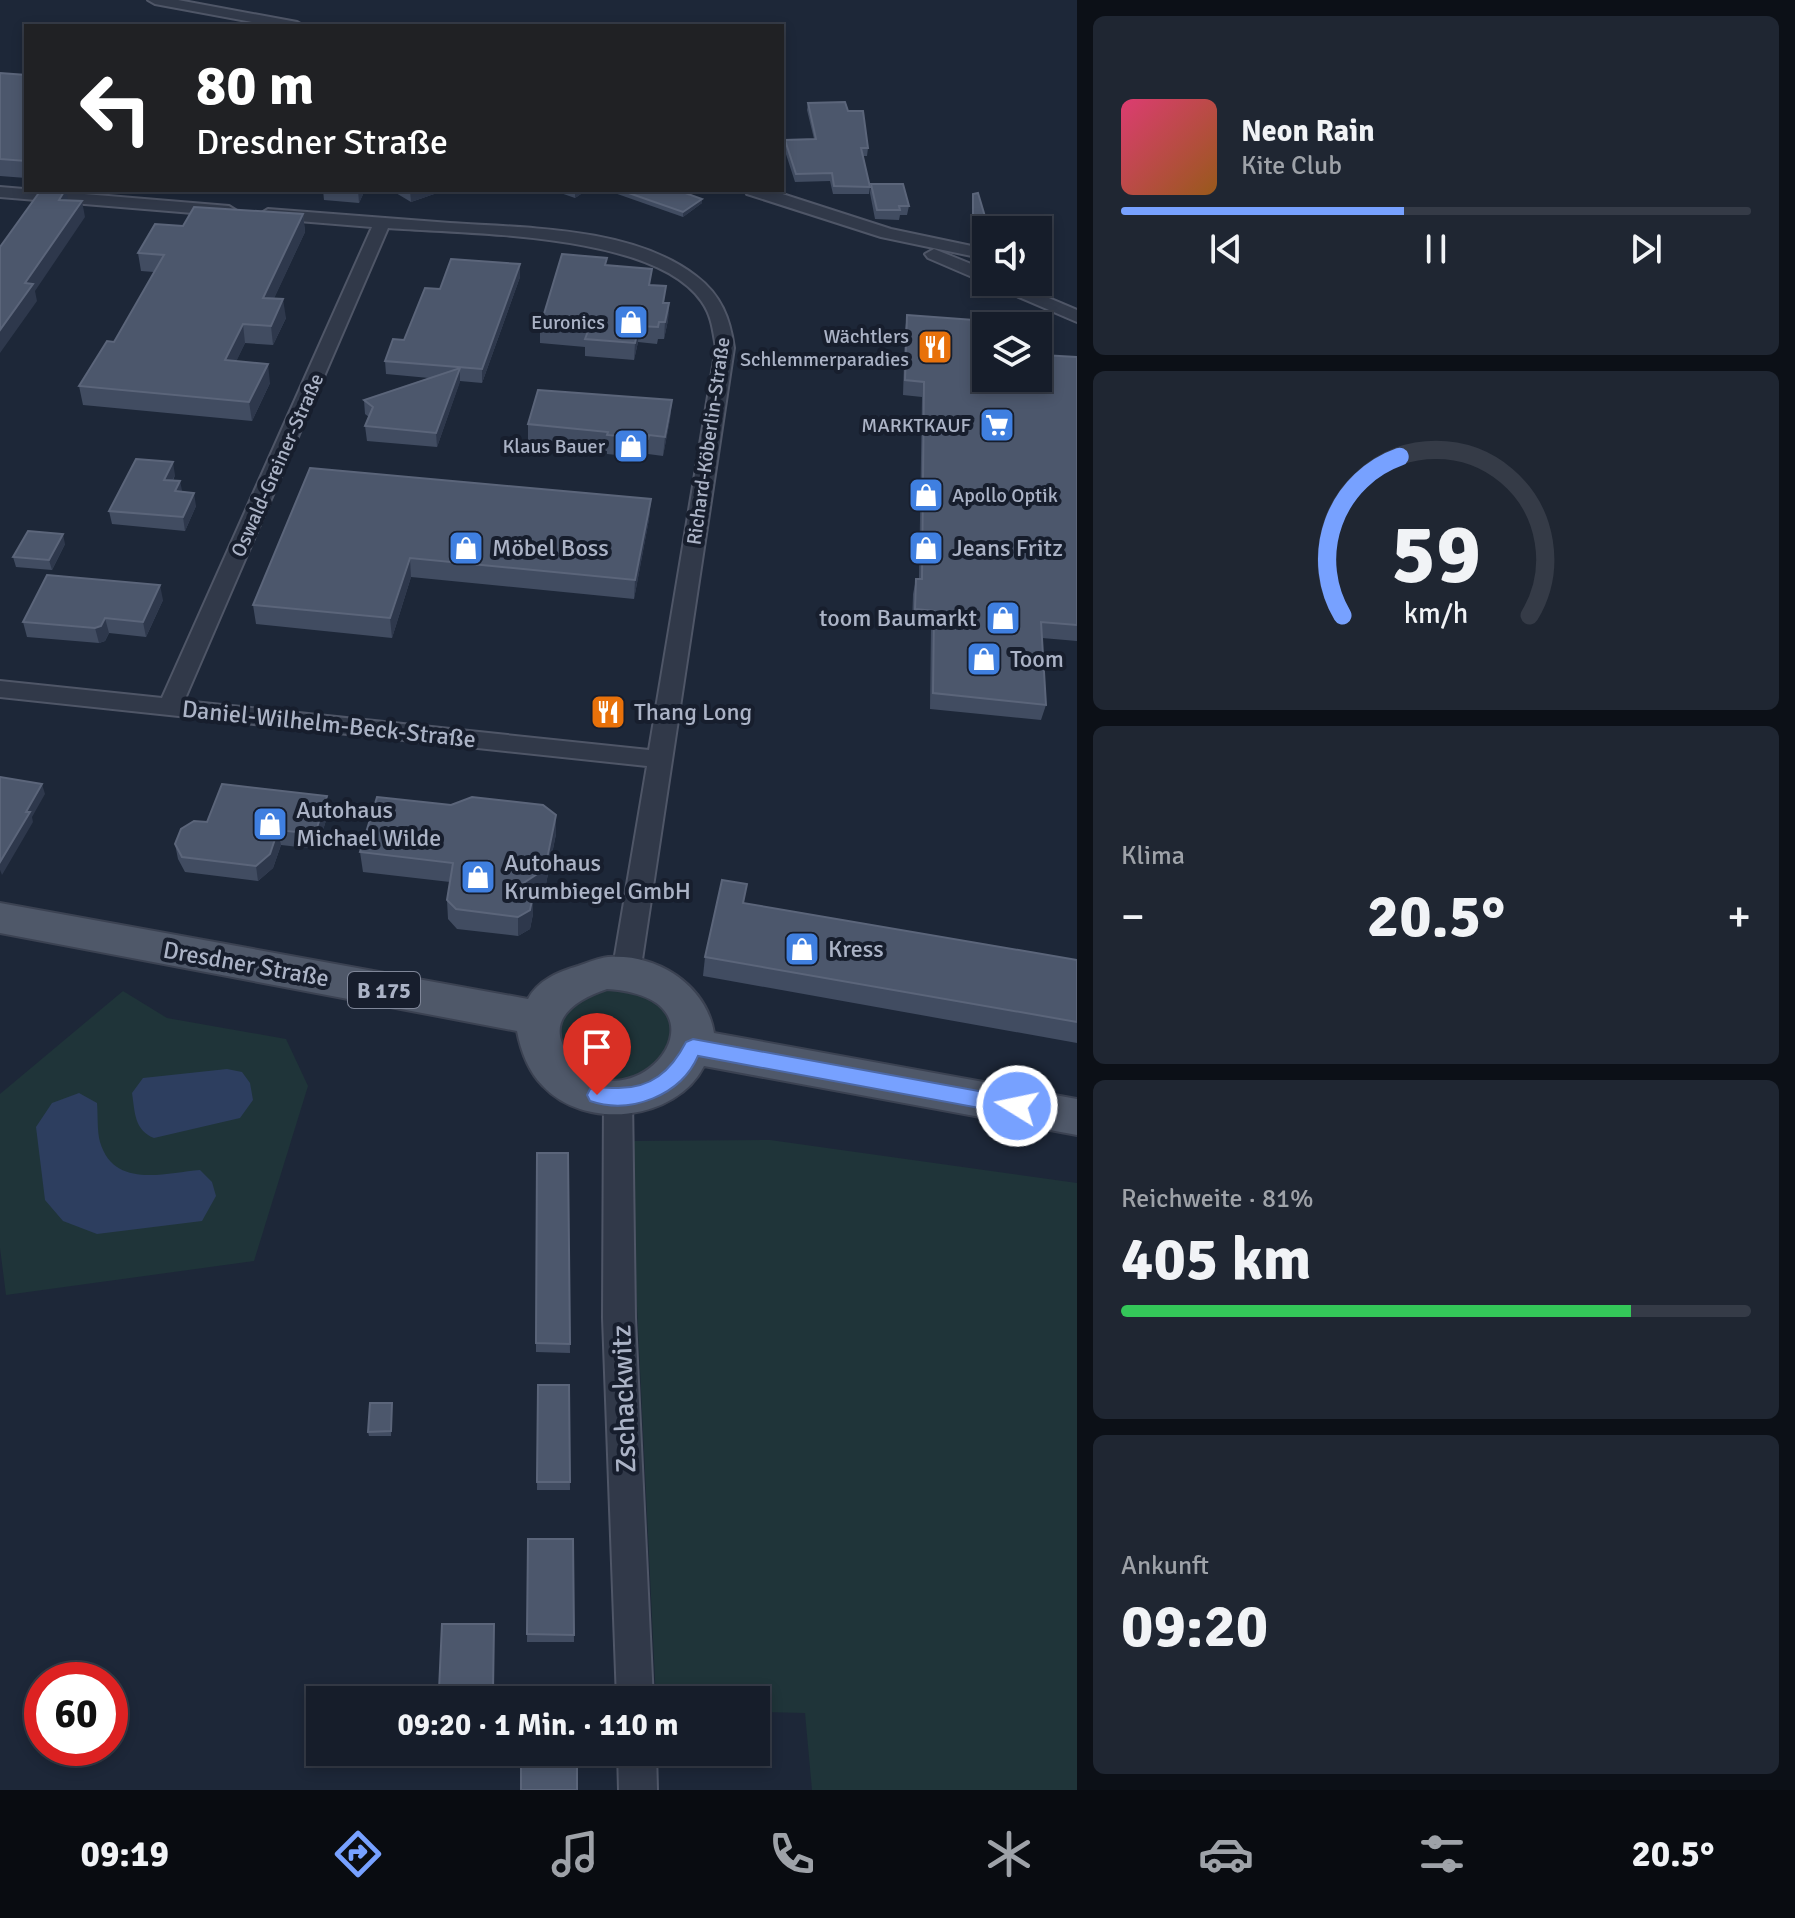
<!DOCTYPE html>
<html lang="de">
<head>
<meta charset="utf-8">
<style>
	:root { --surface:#161d2a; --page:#1f2632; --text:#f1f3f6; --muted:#9ea2a8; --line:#353b47; --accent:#77a1ff }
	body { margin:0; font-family:Signika,sans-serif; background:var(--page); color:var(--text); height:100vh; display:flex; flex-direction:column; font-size:30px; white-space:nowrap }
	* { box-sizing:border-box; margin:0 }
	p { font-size:26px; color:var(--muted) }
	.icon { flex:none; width:44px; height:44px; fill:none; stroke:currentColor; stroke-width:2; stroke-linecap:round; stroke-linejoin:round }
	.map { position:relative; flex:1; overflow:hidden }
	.sheet { display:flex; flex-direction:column; gap:16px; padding:16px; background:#0c1017; width:718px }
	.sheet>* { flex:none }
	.banner { position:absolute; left:24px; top:24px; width:760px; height:168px; border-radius:0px; box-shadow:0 4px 12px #0003,0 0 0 2px var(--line); background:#202124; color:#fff; overflow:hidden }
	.buttons { position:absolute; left:972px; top:216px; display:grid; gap:16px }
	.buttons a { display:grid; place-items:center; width:80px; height:80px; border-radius:0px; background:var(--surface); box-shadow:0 4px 12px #0003,0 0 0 2px var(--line); font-size:40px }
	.speed { position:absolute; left:24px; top:1662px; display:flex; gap:16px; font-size:40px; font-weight:700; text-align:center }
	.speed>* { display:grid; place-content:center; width:104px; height:104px; border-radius:50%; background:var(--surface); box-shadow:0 4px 12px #0003,0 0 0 2px var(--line); line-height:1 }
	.speed .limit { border:12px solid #d22; background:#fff; color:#111 }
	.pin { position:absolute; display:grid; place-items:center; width:68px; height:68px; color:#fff; margin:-82px -34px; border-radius:50% 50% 50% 0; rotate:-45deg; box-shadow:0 0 8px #0007 }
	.pin .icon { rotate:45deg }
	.me { position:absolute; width:88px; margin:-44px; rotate:280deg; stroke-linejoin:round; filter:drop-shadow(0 0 6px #0008) }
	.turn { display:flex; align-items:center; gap:28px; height:168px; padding:0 40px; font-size:36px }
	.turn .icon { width:104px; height:104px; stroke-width:2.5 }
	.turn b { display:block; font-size:56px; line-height:68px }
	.big { font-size:60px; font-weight:800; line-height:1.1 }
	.sheet .widget { flex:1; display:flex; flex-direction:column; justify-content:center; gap:12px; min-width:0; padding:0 28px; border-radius:12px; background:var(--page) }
	.sheet .dial { align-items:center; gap:0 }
	.dial svg { height:208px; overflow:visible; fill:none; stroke:var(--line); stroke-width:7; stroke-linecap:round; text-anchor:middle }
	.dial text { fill:var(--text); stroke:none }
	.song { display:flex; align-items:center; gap:24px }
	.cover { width:96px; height:96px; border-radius:12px; background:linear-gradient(135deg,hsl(340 70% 55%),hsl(30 70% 35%)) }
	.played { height:8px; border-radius:4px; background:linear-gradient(90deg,var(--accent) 45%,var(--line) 45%) }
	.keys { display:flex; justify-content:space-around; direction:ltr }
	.heat { display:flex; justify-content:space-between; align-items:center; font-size:44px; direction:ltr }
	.charge { height:12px; border-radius:6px; background:linear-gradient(90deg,#34c759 81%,var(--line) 0) }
	.trip { position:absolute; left:306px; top:1686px; width:464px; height:80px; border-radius:0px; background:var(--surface); box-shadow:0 4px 12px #0003,0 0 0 2px var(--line); font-weight:800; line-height:80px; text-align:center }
	.dock { display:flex; height:128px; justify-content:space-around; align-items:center; background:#090c11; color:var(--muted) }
	.dock .icon { width:56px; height:56px }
	.dock .current { color:var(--accent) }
	.dock b { font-size:36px; color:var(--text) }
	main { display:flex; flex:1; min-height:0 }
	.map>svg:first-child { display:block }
	.green { fill:#1f3439 }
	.water { fill:#2d3e5f }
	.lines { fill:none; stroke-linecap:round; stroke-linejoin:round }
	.minor-casing { stroke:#4f5667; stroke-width:4 }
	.primary-casing { stroke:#3b4252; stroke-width:4 }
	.minor { fill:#313949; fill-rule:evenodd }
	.primary { fill:#4f5869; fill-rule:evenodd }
	.wall { fill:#414c61 }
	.shaded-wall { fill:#2e384c }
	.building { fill:#4c576c; stroke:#5b657a; stroke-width:2; fill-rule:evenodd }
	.route { fill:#77a1ff; stroke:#4d69a6; stroke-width:2 }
	.labels { text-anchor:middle; stroke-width:8; stroke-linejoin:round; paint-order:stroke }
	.far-poi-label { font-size:20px; fill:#abb3c6; stroke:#171e2d; text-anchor:end }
	.far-street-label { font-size:20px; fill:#abb3c6; stroke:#171e2d }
	.shield { fill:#171e2d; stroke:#7f8698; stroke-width:2 }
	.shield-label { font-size:22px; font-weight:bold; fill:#abb3c6 }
	.poi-label { font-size:24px; fill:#abb3c6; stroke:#171e2d; text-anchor:start }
	.street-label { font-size:24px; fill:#abb3c6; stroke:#171e2d }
	.near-street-label { font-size:28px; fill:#abb3c6; stroke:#171e2d }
</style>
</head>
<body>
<main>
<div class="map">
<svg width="1077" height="1790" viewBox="0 0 1077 1790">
	<rect width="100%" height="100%" fill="#1d2738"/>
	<g class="green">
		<path d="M603 988C649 995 667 994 674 1045L640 1078 613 1082 586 1075 558 1047 562 1012Z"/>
		<polygon points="123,991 167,1018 286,1039 308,1086 254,1261 6,1295 0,1248 0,1094"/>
		<polygon points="770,1140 1077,1183 1077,1790 812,1790 805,1713 756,1712 756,1700 656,1700 629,1141"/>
	</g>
	<g class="water">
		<path d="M227 1069 242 1072 250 1083 253 1100 240 1118 154 1138C134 1130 135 1112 132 1093L143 1078Z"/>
		<path d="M79 1093 97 1103C98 1115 97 1131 100 1142 114 1189 164 1173 200 1170L212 1182 216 1196 202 1221 97 1234 63 1221 45 1200 36 1127 52 1103Z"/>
	</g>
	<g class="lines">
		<defs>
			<g id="minor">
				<polygon points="148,0 178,0 297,22 304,26 273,26 155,4"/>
				<polygon points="0,187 229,206 237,211 229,216 0,197"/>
				<polygon points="745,190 770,190 891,229 986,249 986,259 881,237 747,194"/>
				<path d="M268 209C329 214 389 218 450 223 525 228 633 227 696 276 721 295 730 318 734 348L640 973 636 980 626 983 616 980 612 973 647 766 0 697V681L162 698 372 227 262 218 260 214ZM388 228C466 234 655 232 702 302 712 316 713 331 716 348L649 750 184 701Z"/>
				<polygon points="934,249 986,270 986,282 1011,282 1077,310 1077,322 928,258 925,254"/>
				<polygon points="1038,259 1046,260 1049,264 1046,268 1038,269"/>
				<polygon points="618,1085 628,1089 632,1097 635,1318 653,1700 617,1700 603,1318 604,1097 608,1089"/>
				<polygon points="618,1752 656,1752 657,1790 619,1790"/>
			</g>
			<path id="primary" d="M0 903 528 999C538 980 558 972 578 966 587 963 598 958 608 957 657 953 706 985 714 1033L1077 1099V1135L704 1066C676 1121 585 1131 543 1086 528 1071 521 1051 517 1031L0 933ZM607 989C742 998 632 1132 572 1059 541 1022 574 1000 607 989Z"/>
		</defs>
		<use href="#minor" class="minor-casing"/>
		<use href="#primary" class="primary-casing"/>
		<use href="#minor" class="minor"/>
		<use href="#primary" class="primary"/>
	</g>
	<g class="wall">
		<polygon points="0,73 26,75 26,178 0,176"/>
		<polygon points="808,103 848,111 868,148 867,156 863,156 870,187 869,194 833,194 830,181 795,182 784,148 785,140 814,139 807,110"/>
		<polygon points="871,184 909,206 907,215 900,215 899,220 875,219 870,193"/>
		<polygon points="323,190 365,190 359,203 324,200"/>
		<polygon points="391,190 438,190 437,193 411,202"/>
		<polygon points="552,190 592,190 587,190 575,198"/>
		<polygon points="606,190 677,190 702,199 702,203 683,217"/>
		<polygon points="973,194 986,230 986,248 972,243 972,201"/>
		<polygon points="303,214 305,232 274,298 286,318 273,345 245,343 236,361 270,383 252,421 83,405 79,386 114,342 154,272 141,271 138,253 183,226"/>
		<polygon points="973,254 986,254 986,266 972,261"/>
		<polygon points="607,265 651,285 665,303 669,303 668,320 664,339 658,339 657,344 638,342 634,360 585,356 585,347 540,343 540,327"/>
		<polygon points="520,277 482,383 460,381 437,447 367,441 365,426 369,417 365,414 364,400 429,378 386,374 385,361 404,340 440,289"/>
		<polygon points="907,315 1042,355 1077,357 1077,641 1042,638 1046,705 1041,720 930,709 931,627 912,625 913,594 916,579 919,579 922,397 903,395 905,330"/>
		<polygon points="672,400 670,419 663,456 648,454 647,458 607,454 607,451 528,444 528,424"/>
		<polygon points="310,468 651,499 649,519 634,599 411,577 392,638 256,624 253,605"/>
		<polygon points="175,475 173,481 196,506 185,531 112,524 109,511"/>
		<polygon points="65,544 52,570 16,567 13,557"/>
		<polygon points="163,600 146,637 109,633 105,641 99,643 27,637 23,622"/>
		<polygon points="451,805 556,815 556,834 545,889 533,897 533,914 530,929 518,936 457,929 448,919 447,900 450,882 363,872 360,852"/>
		<polygon points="329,811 317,849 281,845 273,868 258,881 185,872 178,859 175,844 207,822"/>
		<polygon points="744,903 1077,960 1077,1043 703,976 705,957"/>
		<polygon points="537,1153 568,1153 570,1353 536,1352"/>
		<polygon points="538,1385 569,1385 570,1490 537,1490"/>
		<polygon points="392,1407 391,1436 369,1436 368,1432"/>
		<polygon points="528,1539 573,1539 574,1642 527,1642"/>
		<polygon points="494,1632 493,1698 440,1697 439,1690"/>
	</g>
	<g class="shaded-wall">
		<polygon points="66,190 69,205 59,200"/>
		<polygon points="227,190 243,190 227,193"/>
		<polygon points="358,190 365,190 359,203"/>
		<polygon points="410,190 438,190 437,193 411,202"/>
		<polygon points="581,190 587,190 575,198 575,193"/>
		<polygon points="702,199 702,203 683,217 683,212"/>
		<polygon points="82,201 85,217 35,291 37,301 0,353 0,330 25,283"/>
		<polygon points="303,214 305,232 266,316 263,298"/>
		<polygon points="520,264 520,277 482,383 482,369"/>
		<polygon points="283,299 286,318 273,345 271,326"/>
		<polygon points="669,303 668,320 664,339 665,322"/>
		<polygon points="243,324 245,343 228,379 225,360"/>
		<polygon points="639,326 638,342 634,360 635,343"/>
		<polygon points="268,364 270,383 252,421 249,402"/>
		<polygon points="460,368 460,382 437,447 436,433"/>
		<polygon points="672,400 670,419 663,456 665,437"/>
		<polygon points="173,462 175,475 166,493 164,480"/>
		<polygon points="180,481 183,495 175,491"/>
		<polygon points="194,493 196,506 185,531 183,517"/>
		<polygon points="651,499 649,519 634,599 635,580"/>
		<polygon points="63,534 65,544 52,570 49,560"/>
		<polygon points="410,558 411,577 392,638 390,618"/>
		<polygon points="160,585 163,600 146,637 143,622"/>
		<polygon points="105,618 109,633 105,641 99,643 95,628"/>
		<polygon points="42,784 45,794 32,817 33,822 2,875 0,870 0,862 26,812"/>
		<polygon points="327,796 329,811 317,849 315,834"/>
		<polygon points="556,815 556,834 545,889 533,897 533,914 530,929 518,936 518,917 522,884"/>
		<polygon points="278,830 281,845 273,868 258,881 256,866"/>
	</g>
	<g class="building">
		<polygon points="0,73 26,75 26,161 0,159"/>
		<polygon points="845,102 848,111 863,111 868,148 861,148 870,187 834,186 832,173 796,174 785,140 816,139 808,103"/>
		<polygon points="871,184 903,184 909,206 899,206 900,210 877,210"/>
		<polygon points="41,190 65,190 59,200 82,201 25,283 33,284 0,330 0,247"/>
		<polygon points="566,190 581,190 575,193"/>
		<polygon points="620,190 677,190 702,199 683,212"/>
		<polygon points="978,193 989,230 986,230 986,240 973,236 973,194"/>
		<polygon points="194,207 303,214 263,298 283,299 271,326 243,324 225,360 268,364 249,402 79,386 107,341 114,342 164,255 138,253 155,224 183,226"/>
		<polygon points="562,254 607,258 605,265 652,269 649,285 666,286 663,303 669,303 665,322 659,322 658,327 639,326 635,343 585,339 588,331 540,327"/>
		<polygon points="973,254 986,254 986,258"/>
		<polygon points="451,259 520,264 482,369 385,361 393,339 404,340 425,288 440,289"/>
		<path d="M907 315 1040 325 1042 355 1077 357V625L1041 622 1046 705 933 693 934 611 915 609 916 579H922L924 382 905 380ZM986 326H1038V378H986Z"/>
		<polygon points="460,368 436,433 365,426 373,407 364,400"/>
		<polygon points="538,390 672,400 665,437 649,435 648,439 607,435 608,432 528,424"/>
		<polygon points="136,459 173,462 164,480 180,481 175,491 194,493 183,517 109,511"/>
		<polygon points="310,468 651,499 635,580 410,558 390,618 253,605"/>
		<polygon points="28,531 63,534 49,560 13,557"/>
		<polygon points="47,575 160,585 143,622 105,618 101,626 95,628 23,622"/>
		<polygon points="0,777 42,784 26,812 30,812 0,862"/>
		<polygon points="222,784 327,796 315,834 278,830 270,854 256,866 182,857 175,844 181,829 194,821 207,822"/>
		<polygon points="377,797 451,805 472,797 543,805 556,815 545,869 522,884 533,895 530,910 518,917 456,909 447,900 453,863 360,852"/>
		<polygon points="722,880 747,884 743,903 1077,960 1077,1022 705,957"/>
		<polygon points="537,1153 568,1153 570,1344 536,1343"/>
		<polygon points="538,1385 569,1385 570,1482 537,1482"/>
		<polygon points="370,1403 392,1403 391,1431 368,1432"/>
		<polygon points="528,1539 573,1539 574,1635 527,1634"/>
		<polygon points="442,1624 494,1624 493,1691 439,1690"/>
		<polygon points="522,1690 576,1690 576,1700 521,1700"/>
		<rect x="521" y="1752" width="56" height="38"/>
	</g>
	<path class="route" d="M693 1039 1017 1098 1024 1100 1027 1106 1024 1112 1017 1115 698 1056C681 1095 631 1115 590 1101L587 1095 590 1089C599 1086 606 1088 616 1088 651 1089 671 1071 686 1042Z"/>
	<defs>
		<symbol id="shop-square" viewBox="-11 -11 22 22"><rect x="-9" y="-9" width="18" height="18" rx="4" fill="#3f7fe0" stroke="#171e2d"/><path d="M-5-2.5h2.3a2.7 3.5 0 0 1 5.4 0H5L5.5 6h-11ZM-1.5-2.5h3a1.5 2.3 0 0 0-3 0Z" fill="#fff"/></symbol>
		<symbol id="restaurant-square" viewBox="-11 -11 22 22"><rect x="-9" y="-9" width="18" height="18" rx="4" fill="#e8710a" stroke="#171e2d"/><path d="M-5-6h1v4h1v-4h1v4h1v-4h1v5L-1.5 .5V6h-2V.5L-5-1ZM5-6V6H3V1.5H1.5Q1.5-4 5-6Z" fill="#fff"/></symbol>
		<symbol id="supermarket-square" viewBox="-11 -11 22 22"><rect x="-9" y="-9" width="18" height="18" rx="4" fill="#3f7fe0" stroke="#171e2d"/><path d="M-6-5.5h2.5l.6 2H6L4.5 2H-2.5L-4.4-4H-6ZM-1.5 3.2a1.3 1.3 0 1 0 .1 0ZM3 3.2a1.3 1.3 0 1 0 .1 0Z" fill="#fff"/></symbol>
	</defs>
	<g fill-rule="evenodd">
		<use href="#shop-square" x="611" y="302" width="40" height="40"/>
		<use href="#restaurant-square" x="915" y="327" width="40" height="40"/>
		<use href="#supermarket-square" x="977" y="405" width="40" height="40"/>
		<use href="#shop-square" x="611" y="426" width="40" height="40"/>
		<use href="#shop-square" x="906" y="475" width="40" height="40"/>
		<use href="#shop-square" x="446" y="528" width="40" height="40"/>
		<use href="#shop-square" x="906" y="528" width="40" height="40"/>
		<use href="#shop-square" x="983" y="598" width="40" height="40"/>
		<use href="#shop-square" x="964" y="639" width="40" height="40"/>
		<use href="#restaurant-square" x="588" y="692" width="40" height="40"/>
		<use href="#shop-square" x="250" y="804" width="40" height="40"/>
		<use href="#shop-square" x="458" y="857" width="40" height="40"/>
		<use href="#shop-square" x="782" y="929" width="40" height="40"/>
	</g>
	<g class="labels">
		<g class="far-poi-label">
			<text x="605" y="329">Euronics</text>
			<text x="909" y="343">Wächtlers<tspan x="909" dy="23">Schlemmerparadies</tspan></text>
			<text x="971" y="432">MARKTKAUF</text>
			<text x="605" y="453">Klaus Bauer</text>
			<text x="952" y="502" text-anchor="start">Apollo Optik</text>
		</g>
		<g class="far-street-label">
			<text transform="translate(708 441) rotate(-82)" y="7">Richard-Köberlin-Straße</text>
			<text transform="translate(277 465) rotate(-66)" y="7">Oswald-Greiner-Straße</text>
		</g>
		<rect class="shield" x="348" y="972" width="72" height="36" rx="6"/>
		<g class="shield-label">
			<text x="384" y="998">B 175</text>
		</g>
		<g class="poi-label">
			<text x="492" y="556">Möbel Boss</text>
			<text x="952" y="556">Jeans Fritz</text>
			<text x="977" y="626" text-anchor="end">toom Baumarkt</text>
			<text x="1010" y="667">Toom</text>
			<text x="634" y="720">Thang Long</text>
			<text x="296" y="818">Autohaus<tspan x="296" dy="28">Michael Wilde</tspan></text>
			<text x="504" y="871">Autohaus<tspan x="504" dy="28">Krumbiegel GmbH</tspan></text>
			<text x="828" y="957">Kress</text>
		</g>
		<g class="street-label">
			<text transform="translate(329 724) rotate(6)" y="8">Daniel-Wilhelm-Beck-Straße</text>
			<text transform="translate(246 964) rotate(10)" y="8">Dresdner Straße</text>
		</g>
		<g class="near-street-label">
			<text transform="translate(623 1399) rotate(-92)" y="10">Zschackwitz</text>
		</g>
	</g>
</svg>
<div class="buttons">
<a><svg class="icon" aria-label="sound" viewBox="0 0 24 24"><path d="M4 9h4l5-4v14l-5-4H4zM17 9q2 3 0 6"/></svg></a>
<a><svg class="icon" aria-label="layers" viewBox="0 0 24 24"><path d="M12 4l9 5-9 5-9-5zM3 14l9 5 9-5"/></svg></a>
</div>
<div class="speed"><div class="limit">60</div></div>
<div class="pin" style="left:597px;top:1095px;background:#d93025"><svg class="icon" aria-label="arrive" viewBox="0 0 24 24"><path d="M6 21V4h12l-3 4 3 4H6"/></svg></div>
<svg class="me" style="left:1017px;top:1106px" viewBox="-20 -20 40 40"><circle r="17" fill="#77a1ff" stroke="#fff" stroke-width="3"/><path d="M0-11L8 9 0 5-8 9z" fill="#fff"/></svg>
<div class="trip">09:20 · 1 Min. · 110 m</div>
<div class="banner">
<div class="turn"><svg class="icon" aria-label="left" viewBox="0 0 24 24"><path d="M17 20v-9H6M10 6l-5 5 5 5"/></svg><div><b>80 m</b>Dresdner Straße</div></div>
</div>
</div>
<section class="sheet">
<div class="widget">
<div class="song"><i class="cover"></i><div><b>Neon Rain</b><p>Kite Club</p></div></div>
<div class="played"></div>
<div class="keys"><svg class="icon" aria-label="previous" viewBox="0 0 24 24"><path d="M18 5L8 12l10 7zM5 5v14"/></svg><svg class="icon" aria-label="pause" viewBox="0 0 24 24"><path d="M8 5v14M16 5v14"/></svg><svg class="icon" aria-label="next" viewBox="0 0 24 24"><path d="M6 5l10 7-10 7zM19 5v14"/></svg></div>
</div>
<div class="widget dial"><svg viewBox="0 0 100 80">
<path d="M14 69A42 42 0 1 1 86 69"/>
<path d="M14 69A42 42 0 0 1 36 8" stroke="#77a1ff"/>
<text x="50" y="56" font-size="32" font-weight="700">59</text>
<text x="50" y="72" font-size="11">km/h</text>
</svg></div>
<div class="widget"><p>Klima</p>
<div class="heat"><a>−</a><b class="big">20.5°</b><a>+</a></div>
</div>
<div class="widget"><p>Reichweite · 81%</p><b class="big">405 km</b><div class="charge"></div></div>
<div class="widget"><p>Ankunft</p><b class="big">09:20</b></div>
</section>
</main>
<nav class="dock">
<b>09:19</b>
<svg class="icon current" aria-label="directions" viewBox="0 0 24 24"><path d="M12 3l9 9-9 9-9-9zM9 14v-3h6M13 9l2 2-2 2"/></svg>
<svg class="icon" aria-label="music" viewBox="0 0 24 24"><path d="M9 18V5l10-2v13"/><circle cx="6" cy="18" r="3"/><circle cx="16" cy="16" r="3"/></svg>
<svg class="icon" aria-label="phone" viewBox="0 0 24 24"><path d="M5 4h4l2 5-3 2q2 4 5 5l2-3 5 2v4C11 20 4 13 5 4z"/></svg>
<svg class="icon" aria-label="climate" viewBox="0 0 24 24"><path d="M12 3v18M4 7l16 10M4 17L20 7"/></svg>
<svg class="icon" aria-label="car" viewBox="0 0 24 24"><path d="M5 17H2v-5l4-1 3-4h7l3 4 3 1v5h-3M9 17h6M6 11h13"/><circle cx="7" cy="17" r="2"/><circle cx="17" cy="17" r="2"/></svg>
<svg class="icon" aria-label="filters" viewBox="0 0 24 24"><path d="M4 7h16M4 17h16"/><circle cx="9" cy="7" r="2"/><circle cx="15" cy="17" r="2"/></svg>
<b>20.5°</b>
</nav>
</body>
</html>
